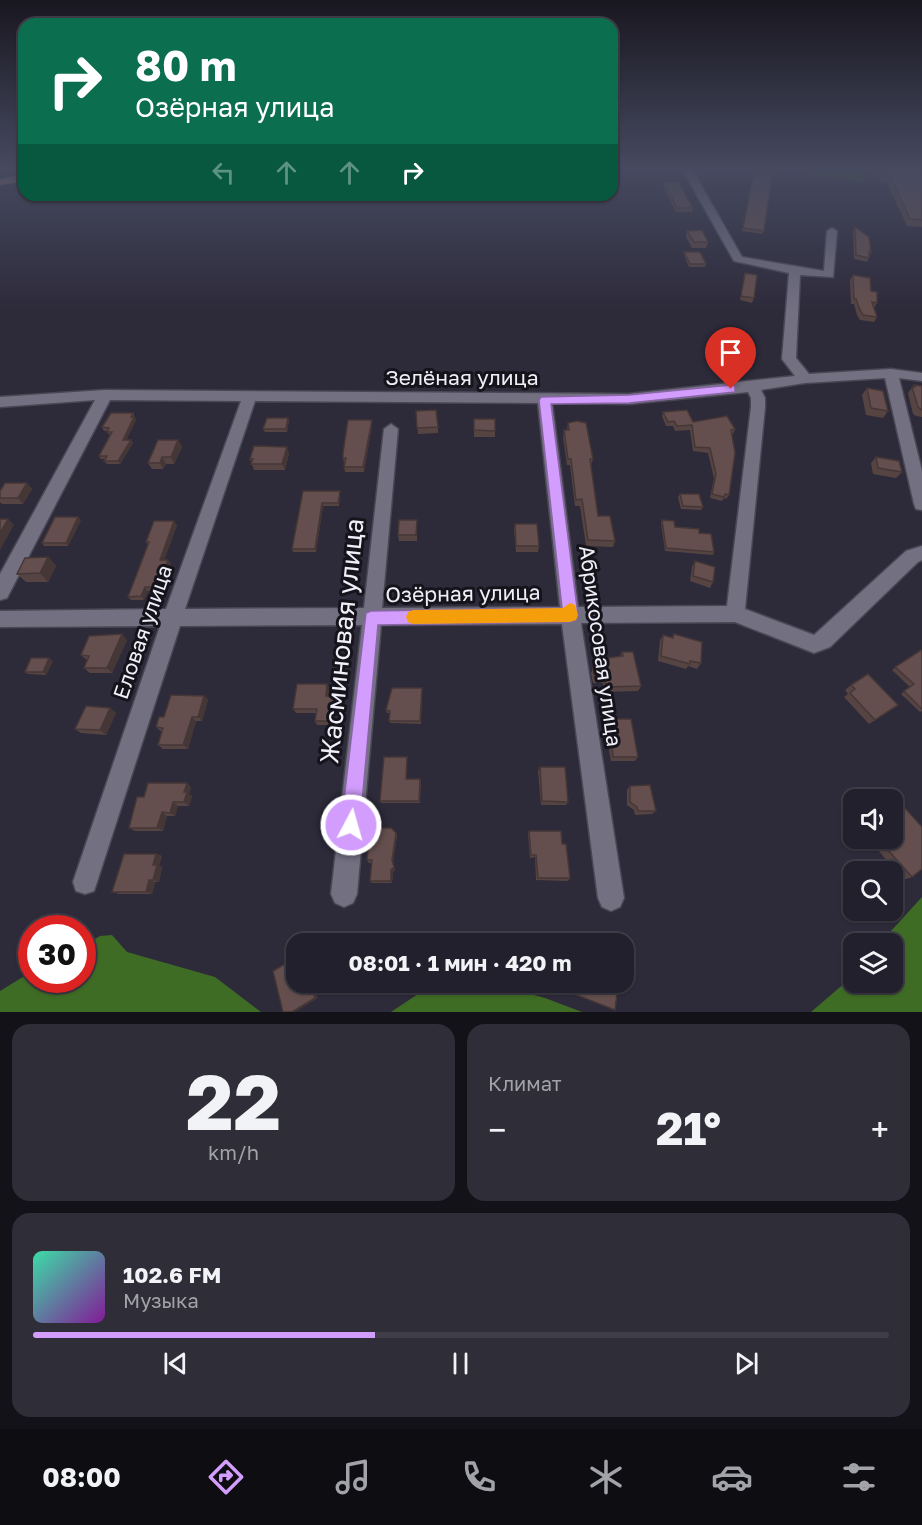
<!DOCTYPE html>
<html lang="ru">
<head>
<meta charset="utf-8">
<style>
	:root { --surface:#22202c; --page:#2e2d38; --text:#f1f3f6; --muted:#a2a3a9; --line:#3f3e48; --accent:#d29dfd }
	body { margin:0; font-family:"Golos Text",sans-serif; background:var(--page); color:var(--text); height:100vh; display:flex; flex-direction:column; font-size:22px; white-space:nowrap }
	* { box-sizing:border-box; margin:0 }
	p { font-size:20px; color:var(--muted) }
	.icon { flex:none; width:33px; height:33px; fill:none; stroke:currentColor; stroke-width:2; stroke-linecap:round; stroke-linejoin:round }
	.map { position:relative; height:1012px; overflow:hidden }
	.drawer { display:flex; flex-direction:column; gap:12px; padding:12px; background:#131218; flex:1 }
	.drawer>* { flex:none }
	.banner { position:absolute; left:18px; top:18px; width:600px; height:183px; border-radius:18px; box-shadow:0 2px 4px #0004,0 0 0 2px var(--line); background:#0b6e4f; color:#fff; overflow:hidden }
	.controls { position:absolute; left:843px; top:789px; display:grid; gap:12px }
	.controls a { display:grid; place-items:center; width:60px; height:60px; border-radius:12px; background:var(--surface); box-shadow:0 2px 4px #0004,0 0 0 2px var(--line); font-size:30px }
	.speed { position:absolute; left:18px; top:915px; display:flex; gap:12px; font-size:30px; font-weight:700; text-align:center }
	.speed>* { display:grid; place-content:center; width:78px; height:78px; border-radius:50%; background:var(--surface); box-shadow:0 2px 4px #0004,0 0 0 2px var(--line); line-height:1 }
	.speed .limit { border:9px solid #d22; background:#fff; color:#111 }
	.pin { position:absolute; display:grid; place-items:center; width:51px; height:51px; color:#fff; margin:-62px -26px; border-radius:50% 50% 50% 0; rotate:-45deg; box-shadow:0 0 6px #0007 }
	.pin .icon { rotate:45deg }
	.me { position:absolute; width:66px; margin:-33px; rotate:6deg; stroke-linejoin:round; filter:drop-shadow(0 0 4px #0008) }
	.turn { display:flex; align-items:center; gap:21px; height:126px; padding:0 18px; font-size:27px }
	.turn .icon { width:78px; height:78px; stroke-width:2.5 }
	.turn b { display:block; font-size:42px; line-height:51px }
	.lanes { display:flex; align-items:center; height:57px; padding:0 18px; background:#0003; justify-content:center; gap:30px; direction:ltr }
	.lanes .off { opacity:.35 }
	.big { font-size:45px; font-weight:700; line-height:1.1 }
	.drawer .tile { flex:1; display:flex; flex-direction:column; justify-content:center; gap:9px; min-width:0; padding:0 21px; border-radius:18px; background:var(--page) }
	.drawer .dial { align-items:center; gap:0 }
	.dial b { font-size:78px; line-height:1 }
	.song { display:flex; align-items:center; gap:18px }
	.cover { width:72px; height:72px; border-radius:9px; background:linear-gradient(135deg,hsl(160 70% 55%),hsl(290 70% 35%)) }
	.played { height:6px; border-radius:3px; background:linear-gradient(90deg,var(--accent) 40%,var(--line) 40%) }
	.keys { display:flex; justify-content:space-around; direction:ltr }
	.heat { display:flex; justify-content:space-between; align-items:center; font-size:33px; direction:ltr }
	.drawer .tiles { flex:1; display:grid; gap:12px; grid-template-columns:1fr 1fr }
	.tile:last-child { grid-column:span 2 }
	.trip { position:absolute; left:286px; top:933px; width:348px; height:60px; border-radius:18px; background:var(--surface); box-shadow:0 2px 4px #0004,0 0 0 2px var(--line); font-weight:700; line-height:60px; text-align:center }
	.tab-bar { display:flex; height:96px; justify-content:space-around; align-items:center; background:#0e0d12; color:var(--muted) }
	.tab-bar .icon { width:42px; height:42px }
	.tab-bar .current { color:var(--accent) }
	.tab-bar b { font-size:27px; color:var(--text) }
	.map>svg:first-child { display:block }
	.green { fill:#254e05 }
	.forest { fill:#3f6c25 }
	.lines { fill:none; stroke-linecap:round; stroke-linejoin:round }
	.minor-casing { stroke:#4a4754; stroke-width:3 }
	.major-casing { stroke:#4a4754; stroke-width:2 }
	.minor { fill:#737082; fill-rule:evenodd }
	.major { fill:#b77a70; fill-rule:evenodd }
	.wall { fill:#564443 }
	.shaded-wall { fill:#463737 }
	.building { fill:#644f4e; stroke:#463737; stroke-width:1.5 }
	.route { fill:#d29dfd; stroke:#8866a4; stroke-width:1.5 }
	.slow { fill:#f59e0b }
	.labels { text-anchor:middle; stroke-width:6; stroke-linejoin:round; paint-order:stroke }
	.street-label { font-size:21px; fill:#f0eef9; stroke:#15141b }
	.near-street-label { font-size:26px; fill:#f0eef9; stroke:#15141b }
</style>
</head>
<body>
<div class="map">
<svg width="922" height="1012" viewBox="0 0 922 1012">
	<rect width="100%" height="100%" fill="#2d2a3a"/>
	<polygon class="green" points="810,169 857,169 868,183 809,174"/>
	<g class="forest">
		<polygon points="922,897 922,1012 811,1012 853,976 853,973 854,982 892,982 892,944 880,943"/>
		<polygon points="112,935 127,952 215,977 261,1012 0,1012 0,991 31,972 32,980 82,980 83,946 100,936"/>
		<polygon points="436,982 491,983 545,998 582,1012 391,1012"/>
	</g>
	<g class="lines">
		<defs>
			<path id="minor" d="M682 169H692L742 257 824 271 827 231 832 228 837 231 833 277 800 275 796 358 809 374 891 369 922 373V381L899 378 922 471V510L916 509 914 504 885 378 805 383 761 390 765 398V407L745 609 814 635 906 551 922 546V560L918 562 830 647 814 653 735 622 581 623 624 898 620 907 611 911 602 907 598 898 562 624 381 625 357 894 353 903 344 907 335 903 331 894 362 625 180 626 97 882 94 891 85 894 76 891 73 882 160 626 0 627V611L166 609 241 401 110 400 7 598 0 600V574L95 400 0 407V397L105 390 629 394 795 376 782 359 789 273 734 261ZM748 392 751 398V407L727 606 578 607 552 403 629 404ZM255 401 538 403 560 607 382 608 398 429 391 424 384 429 364 608 185 609Z"/>
			<polygon id="major" points="24,175 24,181 0,185 0,179"/>
		</defs>
		<use href="#minor" class="minor-casing"/>
		<use href="#major" class="major-casing"/>
		<use href="#minor" class="minor"/>
		<use href="#major" class="major"/>
	</g>
	<g class="wall">
		<polygon points="874,169 920,169 922,172 922,227 907,226 887,183 880,182"/>
		<polygon points="754,171 764,231 762,234 742,231"/>
		<polygon points="664,182 693,208 692,212 676,212 663,186"/>
		<polygon points="855,227 871,253 867,262 854,259 853,231"/>
		<polygon points="687,231 708,242 706,248 692,248 686,237"/>
		<polygon points="684,252 706,264 705,267 689,267 684,255"/>
		<polygon points="745,273 754,298 752,303 740,300 744,277"/>
		<polygon points="853,275 871,291 877,303 874,308 877,317 874,322 860,320 857,315 854,304 851,304 850,280"/>
		<polygon points="914,385 922,386 922,417 916,416 913,414 908,393"/>
		<polygon points="867,388 888,411 883,418 866,415 862,395"/>
		<polygon points="416,411 438,427 438,433 418,434"/>
		<polygon points="663,412 693,422 735,429 733,434 732,434 729,495 726,499 724,498 722,501 710,498 714,478 708,453 693,451 690,430 675,431 673,426 666,426 662,416"/>
		<polygon points="133,413 136,420 126,440 131,440 133,443 120,464 107,464 104,461 105,459 101,459 99,456 110,435 107,432 108,431 104,431 102,427"/>
		<polygon points="288,418 289,421 287,432 265,432 263,429"/>
		<polygon points="474,419 495,431 495,437 474,437"/>
		<polygon points="568,423 593,459 591,465 598,516 615,541 613,547 586,546 580,506 575,506 570,465 567,465 563,437 564,430 567,430"/>
		<polygon points="372,425 364,472 345,472 344,467 345,464 344,464 343,458"/>
		<polygon points="178,440 182,447 174,464 166,464 163,469 152,469 148,463"/>
		<polygon points="289,453 285,470 254,470 250,459"/>
		<polygon points="876,457 902,472 896,478 873,474 871,463"/>
		<polygon points="27,483 32,489 23,504 2,504 0,502 0,491"/>
		<polygon points="303,491 340,491 340,494 339,506 323,506 316,552 293,552 292,549"/>
		<polygon points="680,494 703,507 701,510 681,509 678,497"/>
		<polygon points="81,520 68,546 44,546 42,543"/>
		<polygon points="417,520 417,541 399,541 398,535"/>
		<polygon points="662,520 675,527 699,533 714,552 713,555 665,551 661,523"/>
		<polygon points="515,524 539,546 538,552 516,552 514,530"/>
		<polygon points="177,525 164,560 168,560 171,564 161,591 148,591 144,600 131,600 128,597 148,546 146,542"/>
		<polygon points="48,557 56,566 48,582 26,582 17,574"/>
		<polygon points="695,561 713,582 710,588 690,581 692,567"/>
		<polygon points="674,634 701,663 697,669 688,666 686,669 658,661 660,640 663,635 672,637"/>
		<polygon points="127,640 112,673 90,673 84,668 87,660 81,655"/>
		<polygon points="921,650 922,651 922,711 920,712 901,694 910,687 892,670"/>
		<polygon points="622,652 641,686 638,691 604,692 603,683 593,683 591,673 593,668 600,668 599,664 602,659 620,656"/>
		<polygon points="53,661 46,675 28,674 25,672"/>
		<polygon points="327,684 330,689 329,696 334,696 336,701 333,725 317,725 315,721 316,713 296,713 293,709"/>
		<polygon points="851,685 898,705 869,724 844,697 848,694 845,690"/>
		<polygon points="422,688 421,724 390,723 390,713 387,713 386,710"/>
		<polygon points="204,696 208,700 202,721 196,721 188,749 163,749 158,745 162,732 156,727 164,717"/>
		<polygon points="110,708 116,713 106,735 81,733 75,729"/>
		<polygon points="612,719 638,757 635,761 611,761 609,750 612,745 613,745 609,724"/>
		<polygon points="407,759 406,779 421,781 420,803 381,803 380,801"/>
		<polygon points="540,767 568,802 566,805 541,805 538,771"/>
		<polygon points="630,786 656,811 652,814 635,815 634,810 627,805 627,790"/>
		<polygon points="191,787 189,794 192,796 189,806 178,806 175,816 167,816 163,831 135,831 129,828"/>
		<polygon points="904,807 912,877 903,880 873,844 867,846 860,838 892,838 892,813"/>
		<polygon points="529,831 562,844 570,878 568,881 536,880 535,857 530,858 528,834"/>
		<polygon points="396,833 397,836 393,862 395,870 393,872 392,883 372,883 370,881 372,863 369,863 367,860 373,841"/>
		<polygon points="156,854 162,856 159,866 162,867 159,882 155,882 152,894 119,894 112,892"/>
	</g>
	<g class="shaded-wall">
		<polygon points="134,417 136,420 125,443 123,440"/>
		<polygon points="288,418 289,421 287,432 286,429"/>
		<polygon points="372,420 372,425 364,472 363,467"/>
		<polygon points="131,440 133,443 120,464 118,461"/>
		<polygon points="178,440 182,447 174,464 171,457"/>
		<polygon points="287,447 289,453 285,470 282,464"/>
		<polygon points="162,457 166,464 163,469 160,463"/>
		<polygon points="27,483 32,489 23,504 18,498"/>
		<polygon points="322,503 323,506 316,552 315,549"/>
		<polygon points="78,517 81,520 68,546 66,543"/>
		<polygon points="8,519 14,525 0,550 0,533"/>
		<polygon points="174,521 177,525 163,564 160,560"/>
		<polygon points="48,557 56,566 48,582 40,573"/>
		<polygon points="168,560 171,564 161,591 158,587"/>
		<polygon points="145,587 148,591 144,600 141,596"/>
		<polygon points="122,634 127,640 112,673 107,668"/>
		<polygon points="49,658 53,661 46,675 43,672"/>
		<polygon points="327,684 330,689 328,701 326,696"/>
		<polygon points="204,696 208,700 202,721 198,717"/>
		<polygon points="334,696 336,701 333,725 331,721"/>
		<polygon points="110,708 116,713 106,735 100,730"/>
		<polygon points="192,717 196,721 188,749 183,745"/>
		<polygon points="187,783 191,787 189,794 192,796 189,806 184,802 184,792"/>
		<polygon points="173,802 178,806 175,816 170,813"/>
		<polygon points="162,812 167,816 163,831 157,828"/>
		<polygon points="396,833 397,836 393,862 395,870 393,872 392,883 391,881 392,860"/>
		<polygon points="156,854 162,856 159,866 162,867 159,882 153,880 153,865"/>
		<polygon points="149,880 155,882 152,894 146,892"/>
		<polygon points="310,982 313,982 318,998 295,1012 292,1012"/>
	</g>
	<g class="building">
		<polygon points="880,169 920,169 922,172 922,220 910,219 891,177 883,175"/>
		<polygon points="754,171 772,174 764,231 743,228"/>
		<polygon points="664,182 678,182 693,208 677,208"/>
		<polygon points="855,227 869,237 871,253 869,252 869,258 856,255"/>
		<polygon points="702,230 708,242 694,242 687,231"/>
		<polygon points="684,252 700,252 706,264 690,264"/>
		<polygon points="745,273 757,275 754,298 741,296"/>
		<polygon points="853,275 870,278 871,291 877,292 877,303 872,302 877,317 863,315 860,310 856,299 854,299"/>
		<polygon points="914,385 922,386 922,410 918,407 912,387 915,387"/>
		<polygon points="867,388 883,391 888,411 871,408"/>
		<polygon points="436,410 438,427 417,428 416,411"/>
		<polygon points="687,410 693,422 727,416 735,429 731,430 735,453 729,495 725,494 724,497 712,494 716,474 710,448 695,447 692,425 677,426 674,421 668,422 663,412"/>
		<polygon points="111,413 133,413 131,417 134,417 123,440 131,440 118,461 104,461 107,456 99,456 112,432 107,432 109,428 102,427"/>
		<polygon points="267,418 288,418 286,429 263,429"/>
		<polygon points="474,419 495,419 495,431 474,430"/>
		<polygon points="348,420 372,420 363,467 344,467 346,458 343,458 343,453"/>
		<polygon points="577,421 586,423 593,459 590,459 598,516 610,516 615,541 588,540 582,499 576,500 571,459 568,459 564,430 569,430 568,423"/>
		<polygon points="158,440 178,440 171,457 162,457 160,463 148,463"/>
		<polygon points="254,446 287,447 282,464 251,464 253,459 250,459"/>
		<polygon points="876,457 899,461 902,472 878,468"/>
		<polygon points="5,483 27,483 18,498 0,498 0,491"/>
		<polygon points="303,491 340,491 338,503 322,503 315,549 292,549"/>
		<polygon points="680,494 699,494 703,507 683,506"/>
		<polygon points="55,517 78,517 66,543 42,543"/>
		<polygon points="0,519 8,519 0,533"/>
		<polygon points="399,520 417,520 416,535 398,535"/>
		<polygon points="662,520 674,521 675,527 699,529 699,533 711,534 714,552 666,548"/>
		<polygon points="154,521 174,521 160,560 168,560 158,587 145,587 141,596 128,597 149,542 146,542"/>
		<polygon points="515,524 537,524 539,546 516,546"/>
		<polygon points="48,557 40,573 17,574 25,558"/>
		<polygon points="695,561 715,567 713,582 693,576"/>
		<polygon points="122,634 107,668 84,668 89,656 81,655 89,636"/>
		<polygon points="674,634 702,642 701,663 690,661 690,664 661,656 663,635 673,638"/>
		<polygon points="921,650 922,651 922,709 904,691 914,684 895,667"/>
		<polygon points="622,652 633,652 641,686 606,687 605,678 595,678 593,668 603,668 602,659 623,656"/>
		<polygon points="31,658 49,658 43,672 25,672"/>
		<polygon points="868,674 898,705 875,720 850,693 855,689 851,685"/>
		<polygon points="297,684 327,684 326,696 334,696 331,721 315,721 317,709 293,709"/>
		<polygon points="392,688 422,688 420,721 389,721 390,711 386,710"/>
		<polygon points="171,695 204,696 198,717 192,717 183,745 158,745 163,728 156,727 159,717 164,717"/>
		<polygon points="86,706 110,708 100,730 75,729"/>
		<polygon points="612,719 631,719 638,757 613,757 612,745 616,745"/>
		<polygon points="384,757 407,757 406,779 420,779 419,801 380,801"/>
		<polygon points="540,767 565,767 568,802 542,801"/>
		<polygon points="148,783 187,783 184,792 187,792 184,802 173,802 170,813 162,812 157,828 129,828 137,797 144,797"/>
		<polygon points="650,785 656,811 638,811 637,807 630,802 630,786"/>
		<polygon points="876,795 880,800 870,800"/>
		<polygon points="904,807 922,827 922,869 912,877 879,840 874,843 870,838 892,838 892,813 894,815"/>
		<polygon points="374,828 391,828 396,833 392,860 394,867 391,870 391,881 370,881 372,860 367,860 369,841 373,841"/>
		<polygon points="529,831 561,831 562,844 566,844 570,878 538,878 536,855 531,855"/>
		<polygon points="124,854 156,854 153,865 157,865 153,880 149,880 146,892 112,892"/>
		<polygon points="297,957 297,982 310,982 315,998 292,1012 283,1012 273,971"/>
		<polygon points="576,982 612,982 618,985 615,1010 574,994"/>
	</g>
	<linearGradient id="sky" x2="0" y2="1"><stop stop-color="#191720"/><stop offset="0.54" stop-color="#464a60"/><stop offset="1" stop-color="#464a60" stop-opacity="0"/></linearGradient>
	<rect width="922" height="311" fill="url(#sky)"/>
	<polygon class="route" points="731,385 735,386 735,392 629,403 551,404 578,615 576,620 570,622 378,625 360,825 358,832 351,835 344,832 341,825 366,613 371,611 562,608 539,400 541,397 629,395"/>
	<polygon class="slow" points="570,603 575,605 578,615 576,620 570,622 413,624 408,622 406,617 408,612 413,610 563,608"/>
	<g class="labels">
		<g class="street-label">
			<text x="462" y="385">Зелёная улица</text>
			<text transform="translate(463 594) rotate(-1)" y="7">Озёрная улица</text>
			<text transform="translate(143 632) rotate(-71)" y="7">Еловая улица</text>
			<text transform="translate(600 646) rotate(82)" y="7">Абрикосовая улица</text>
		</g>
		<g class="near-street-label">
			<text transform="translate(342 641) rotate(-84)" y="9">Жасминовая улица</text>
		</g>
	</g>
</svg>
<div class="controls">
<a><svg class="icon" aria-label="sound" viewBox="0 0 24 24"><path d="M4 9h4l5-4v14l-5-4H4zM17 9q2 3 0 6"/></svg></a>
<a><svg class="icon" aria-label="search" viewBox="0 0 24 24"><circle cx="10" cy="10" r="6"/><path d="M15 15l6 6"/></svg></a>
<a><svg class="icon" aria-label="layers" viewBox="0 0 24 24"><path d="M12 4l9 5-9 5-9-5zM3 14l9 5 9-5"/></svg></a>
</div>
<div class="speed"><div class="limit">30</div></div>
<div class="pin" style="left:731px;top:389px;background:#d93025"><svg class="icon" aria-label="arrive" viewBox="0 0 24 24"><path d="M6 21V4h12l-3 4 3 4H6"/></svg></div>
<svg class="me" style="left:351px;top:825px" viewBox="-20 -20 40 40"><circle r="17" fill="#d29dfd" stroke="#fff" stroke-width="3"/><path d="M0-11L8 9 0 5-8 9z" fill="#fff"/></svg>
<div class="trip">08:01 · 1 мин · 420 m</div>
<div class="banner">
<div class="turn"><svg class="icon" aria-label="right" viewBox="0 0 24 24"><path d="M7 20v-9h11M14 6l5 5-5 5"/></svg><div><b>80 m</b>Озёрная улица</div></div>
<div class="lanes"><svg class="icon off" aria-label="left" viewBox="0 0 24 24"><path d="M17 20v-9H6M10 6l-5 5 5 5"/></svg><svg class="icon off" aria-label="ahead" viewBox="0 0 24 24"><path d="M12 20V5M6 11l6-6 6 6"/></svg><svg class="icon off" aria-label="ahead" viewBox="0 0 24 24"><path d="M12 20V5M6 11l6-6 6 6"/></svg><svg class="icon" aria-label="right" viewBox="0 0 24 24"><path d="M7 20v-9h11M14 6l5 5-5 5"/></svg></div>
</div>
</div>
<section class="drawer">
<div class="tiles">
<div class="tile dial"><b>22</b><p>km/h</p></div>
<div class="tile"><p>Климат</p>
<div class="heat"><a>−</a><b class="big">21°</b><a>+</a></div>
</div>
<div class="tile">
<div class="song"><i class="cover"></i><div><b>102.6 FM</b><p>Музыка</p></div></div>
<div class="played"></div>
<div class="keys"><svg class="icon" aria-label="previous" viewBox="0 0 24 24"><path d="M18 5L8 12l10 7zM5 5v14"/></svg><svg class="icon" aria-label="pause" viewBox="0 0 24 24"><path d="M8 5v14M16 5v14"/></svg><svg class="icon" aria-label="next" viewBox="0 0 24 24"><path d="M6 5l10 7-10 7zM19 5v14"/></svg></div>
</div>
</div>
</section>
<nav class="tab-bar">
<b>08:00</b>
<svg class="icon current" aria-label="directions" viewBox="0 0 24 24"><path d="M12 3l9 9-9 9-9-9zM9 14v-3h6M13 9l2 2-2 2"/></svg>
<svg class="icon" aria-label="music" viewBox="0 0 24 24"><path d="M9 18V5l10-2v13"/><circle cx="6" cy="18" r="3"/><circle cx="16" cy="16" r="3"/></svg>
<svg class="icon" aria-label="phone" viewBox="0 0 24 24"><path d="M5 4h4l2 5-3 2q2 4 5 5l2-3 5 2v4C11 20 4 13 5 4z"/></svg>
<svg class="icon" aria-label="climate" viewBox="0 0 24 24"><path d="M12 3v18M4 7l16 10M4 17L20 7"/></svg>
<svg class="icon" aria-label="car" viewBox="0 0 24 24"><path d="M5 17H2v-5l4-1 3-4h7l3 4 3 1v5h-3M9 17h6M6 11h13"/><circle cx="7" cy="17" r="2"/><circle cx="17" cy="17" r="2"/></svg>
<svg class="icon" aria-label="filters" viewBox="0 0 24 24"><path d="M4 7h16M4 17h16"/><circle cx="9" cy="7" r="2"/><circle cx="15" cy="17" r="2"/></svg>
</nav>
</body>
</html>
